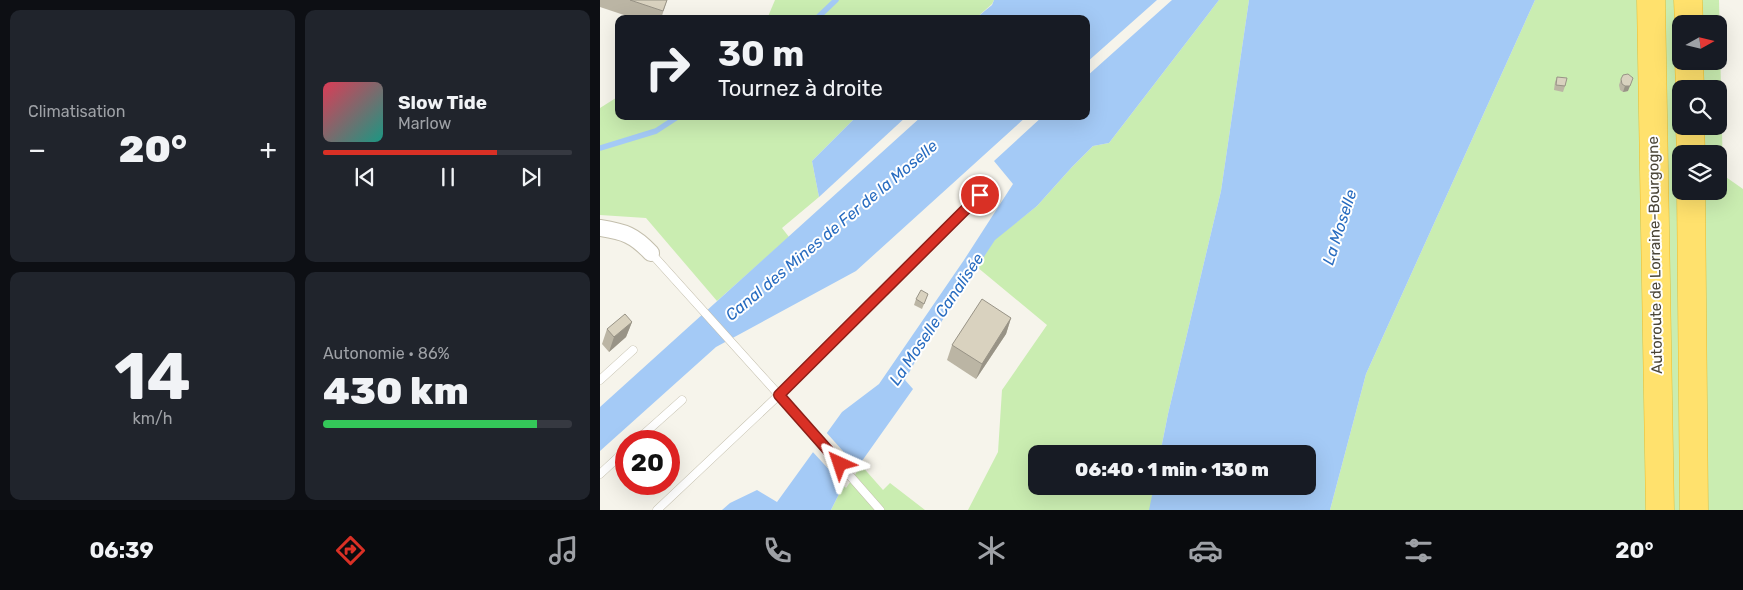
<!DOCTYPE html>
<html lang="fr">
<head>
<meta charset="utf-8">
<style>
	:root { --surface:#171b24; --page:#20242c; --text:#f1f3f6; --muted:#9ea1a6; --line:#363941; --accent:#d93025 }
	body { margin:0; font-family:Rubik,sans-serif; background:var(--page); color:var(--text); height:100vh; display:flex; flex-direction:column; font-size:19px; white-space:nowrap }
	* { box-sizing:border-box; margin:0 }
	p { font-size:16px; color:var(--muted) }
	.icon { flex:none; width:28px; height:28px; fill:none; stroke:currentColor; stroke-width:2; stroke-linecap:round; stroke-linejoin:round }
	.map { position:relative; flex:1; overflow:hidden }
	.drawer { display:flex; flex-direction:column; gap:10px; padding:10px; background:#0d0f14; width:600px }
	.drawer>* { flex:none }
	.guide { position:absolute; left:15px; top:15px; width:475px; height:105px; border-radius:10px; box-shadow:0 5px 20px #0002; background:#171b24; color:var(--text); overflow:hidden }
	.needle { width:32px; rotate:82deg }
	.fabs { position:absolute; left:1072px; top:15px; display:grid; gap:10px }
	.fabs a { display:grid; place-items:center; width:55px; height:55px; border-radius:10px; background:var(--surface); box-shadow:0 5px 20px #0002; font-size:25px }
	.speed { position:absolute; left:15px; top:430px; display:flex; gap:10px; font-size:25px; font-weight:700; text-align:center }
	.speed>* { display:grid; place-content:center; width:65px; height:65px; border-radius:50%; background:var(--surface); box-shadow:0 5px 20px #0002; line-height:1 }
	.speed .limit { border:8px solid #d22; background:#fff; color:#111 }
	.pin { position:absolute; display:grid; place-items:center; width:42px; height:42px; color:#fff; margin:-21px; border:2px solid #fff; border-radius:50%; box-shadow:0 1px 5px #0007 }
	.me { position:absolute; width:55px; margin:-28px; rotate:318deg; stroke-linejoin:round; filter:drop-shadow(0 0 4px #0008) }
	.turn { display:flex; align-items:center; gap:18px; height:105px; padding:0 20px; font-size:22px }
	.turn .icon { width:65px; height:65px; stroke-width:2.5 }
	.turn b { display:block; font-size:35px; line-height:42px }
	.big { font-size:38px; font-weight:800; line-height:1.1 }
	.drawer .card { flex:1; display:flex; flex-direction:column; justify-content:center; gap:8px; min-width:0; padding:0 18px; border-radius:10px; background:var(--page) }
	.drawer .dial { align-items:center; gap:0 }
	.dial b { font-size:65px; line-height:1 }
	.song { display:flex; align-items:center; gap:15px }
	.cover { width:60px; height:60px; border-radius:8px; background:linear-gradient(135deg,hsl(350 70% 55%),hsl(170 70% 35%)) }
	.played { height:5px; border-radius:2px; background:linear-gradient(90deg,var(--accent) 70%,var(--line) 70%) }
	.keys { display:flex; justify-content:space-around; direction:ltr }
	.heat { display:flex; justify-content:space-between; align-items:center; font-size:28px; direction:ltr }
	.charge { height:8px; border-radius:4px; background:linear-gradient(90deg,#34c759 86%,var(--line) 0) }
	.drawer .tiles { flex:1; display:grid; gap:10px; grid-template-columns:repeat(2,1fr) }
	.trip { position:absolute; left:428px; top:445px; width:288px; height:50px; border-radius:10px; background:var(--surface); box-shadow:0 5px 20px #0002; font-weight:800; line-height:50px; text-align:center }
	.tabs { display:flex; height:80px; justify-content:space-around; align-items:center; background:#090b0e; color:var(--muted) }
	.tabs .icon { width:35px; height:35px }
	.tabs .selected { color:var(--accent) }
	.tabs b { font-size:22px; color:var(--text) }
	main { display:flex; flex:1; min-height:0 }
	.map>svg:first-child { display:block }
	.green { fill:#caedb1; fill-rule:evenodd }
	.water { fill:#a4caf6 }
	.pier { fill:#f6f4eb }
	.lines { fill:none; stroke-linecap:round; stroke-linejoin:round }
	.stream { stroke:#a4caf6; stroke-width:5.5 }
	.service-casing { stroke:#c3beac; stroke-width:9 }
	.minor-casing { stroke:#c3beac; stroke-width:18 }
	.motorway-casing { stroke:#e8bd32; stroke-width:29 }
	.service { stroke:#fff; stroke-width:8 }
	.minor { stroke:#fff; stroke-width:16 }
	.motorway { stroke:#ffe16d; stroke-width:28 }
	.wall { fill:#bbb5a4 }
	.shaded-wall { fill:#989386 }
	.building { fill:#d9d2bf; stroke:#989386 }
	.route-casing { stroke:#8d1f18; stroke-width:12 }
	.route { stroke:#d93025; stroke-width:9 }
	.labels { text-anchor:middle; stroke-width:4; stroke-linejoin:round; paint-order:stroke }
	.street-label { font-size:15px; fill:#4b4638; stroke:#fff }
	.water-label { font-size:16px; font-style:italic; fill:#286cc0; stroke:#fff }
</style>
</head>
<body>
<main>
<section class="drawer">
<div class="tiles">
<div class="card"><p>Climatisation</p>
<div class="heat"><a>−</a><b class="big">20°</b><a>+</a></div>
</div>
<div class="card">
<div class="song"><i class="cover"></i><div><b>Slow Tide</b><p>Marlow</p></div></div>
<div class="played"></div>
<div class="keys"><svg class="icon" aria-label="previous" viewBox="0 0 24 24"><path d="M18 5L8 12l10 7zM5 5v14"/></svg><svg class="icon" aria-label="pause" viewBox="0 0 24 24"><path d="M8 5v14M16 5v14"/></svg><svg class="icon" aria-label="next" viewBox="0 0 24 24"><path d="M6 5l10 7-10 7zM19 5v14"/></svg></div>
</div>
<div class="card dial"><b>14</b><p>km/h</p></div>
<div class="card"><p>Autonomie · 86%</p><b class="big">430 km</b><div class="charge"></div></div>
</div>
</section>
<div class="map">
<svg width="1143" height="510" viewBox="0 0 1143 510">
	<rect width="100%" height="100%" fill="#f6f4eb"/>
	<g class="green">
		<polygon points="175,0 394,0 392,4 375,19 167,19"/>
		<polygon points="619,0 649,0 621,191 568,414 560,454 436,454 436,486 554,486 550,510 368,510 398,452 402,390 447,325 377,267 395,239 437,206 472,167 493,146 509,143"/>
		<path d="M935 0H1119L1123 175 1143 189V510H730L766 374ZM1081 24H1119V61H1081ZM1081 89H1119V126H1081ZM1081 154H1119V191H1081Z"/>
		<polygon points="19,96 19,116 257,116 212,161 219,197 182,228 189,237 117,301 46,218 0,215 0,108"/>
		<polygon points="260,464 283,490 290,483 325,510 231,510 240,492"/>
	</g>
	<g class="water">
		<polygon points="394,0 557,0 486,63 486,19 375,19 392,5"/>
		<polygon points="572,0 619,0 509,143 493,146 472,167 437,206 395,240 315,362 305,380 313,389 240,492 231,510 122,510 130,503 157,490 177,502 242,412 279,384 364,260 413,184 394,161 443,116 486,116 486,77"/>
		<polygon points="649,0 935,0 766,374 730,510 549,510 554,486 706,486 706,454 560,454 568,414 621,191"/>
		<polygon points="257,116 307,116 219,197 212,161"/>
		<polygon points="322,116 427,116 256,271 116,347 0,451 0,407"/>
	</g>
	<polygon class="pier" points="225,431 259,469 246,488 211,450"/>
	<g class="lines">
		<g class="stream">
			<polyline points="216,19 236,0"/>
			<polyline points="0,148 56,131 79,116"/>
		</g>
		<defs>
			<g id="service">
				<polyline points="51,253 179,395 280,510"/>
				<polyline points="0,380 33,350"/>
				<polyline points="36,441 82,400"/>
				<polyline points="0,474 26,450"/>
				<polyline points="57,510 179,395 380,195"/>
			</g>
			<path id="minor" d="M0 228C25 232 34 235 51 253"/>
			<g id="motorway">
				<polyline points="1051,0 1060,510"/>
				<polyline points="1088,0 1089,24"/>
				<polyline points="1089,61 1090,89"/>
				<polyline points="1090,126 1091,154"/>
				<polyline points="1091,191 1094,510"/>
			</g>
		</defs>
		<use href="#service" class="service-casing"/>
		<use href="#minor" class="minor-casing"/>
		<use href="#motorway" class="motorway-casing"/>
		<use href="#service" class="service"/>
		<use href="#minor" class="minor"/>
		<use href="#motorway" class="motorway"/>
	</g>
	<g class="wall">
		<polygon points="0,0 67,0 61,19 36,19 0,7"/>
		<polygon points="957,77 965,86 963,92 954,90 955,82"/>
		<polygon points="1021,79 1028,91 1023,92 1020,90 1019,85"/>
		<polygon points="328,294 322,309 314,305 316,299"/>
		<polygon points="411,318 406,334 376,379 347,360 352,345"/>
		<polygon points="32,322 26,337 9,352 2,344 7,329"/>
	</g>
	<g class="shaded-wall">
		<polygon points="1025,86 1030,86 1028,91 1023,92"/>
		<polygon points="411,318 406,334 376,379 382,364"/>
		<polygon points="32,322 26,337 9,352 14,337"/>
	</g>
	<g class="building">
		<polygon points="30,0 67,0 63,11"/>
		<polygon points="1028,74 1033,78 1030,86 1025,86 1022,84 1021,79 1023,75"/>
		<polygon points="957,77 967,78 965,86 956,85"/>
		<polygon points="321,290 328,294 324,304 316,299"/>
		<polygon points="382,299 411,318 382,364 352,345"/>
		<polygon points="25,314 32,322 14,337 7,329"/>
	</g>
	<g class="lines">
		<defs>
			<polyline id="route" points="240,464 179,395 380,195"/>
		</defs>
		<use href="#route" class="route-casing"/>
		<use href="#route" class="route"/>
	</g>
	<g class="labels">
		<g class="street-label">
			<text transform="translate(1055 255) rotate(-91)" y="5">Autoroute de Lorraine-Bourgogne</text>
		</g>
		<g class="water-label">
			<text transform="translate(739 227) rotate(-72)" y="6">La Moselle</text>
			<text transform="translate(231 230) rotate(-40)" y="6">Canal des Mines de Fer de la Moselle</text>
			<text transform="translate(336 319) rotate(-56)" y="6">La Moselle Canalisée</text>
		</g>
	</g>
</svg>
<div class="fabs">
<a><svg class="needle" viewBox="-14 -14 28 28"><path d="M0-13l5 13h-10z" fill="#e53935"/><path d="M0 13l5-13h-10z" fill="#9ea1a6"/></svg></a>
<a><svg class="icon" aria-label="search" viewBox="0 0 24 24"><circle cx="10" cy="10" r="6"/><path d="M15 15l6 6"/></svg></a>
<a><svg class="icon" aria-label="layers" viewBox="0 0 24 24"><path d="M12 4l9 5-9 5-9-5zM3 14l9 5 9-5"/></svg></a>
</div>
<div class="speed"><div class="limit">20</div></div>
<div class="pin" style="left:380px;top:195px;background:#d93025"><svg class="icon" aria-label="arrive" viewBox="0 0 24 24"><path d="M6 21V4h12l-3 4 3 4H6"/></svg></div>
<svg class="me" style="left:240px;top:464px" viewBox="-20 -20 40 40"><path d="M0-17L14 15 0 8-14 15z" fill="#d93025" stroke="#fff" stroke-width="4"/></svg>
<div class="trip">06:40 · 1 min · 130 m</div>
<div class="guide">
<div class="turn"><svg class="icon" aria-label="right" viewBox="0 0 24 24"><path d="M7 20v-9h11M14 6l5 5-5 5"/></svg><div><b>30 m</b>Tournez à droite</div></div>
</div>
</div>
</main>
<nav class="tabs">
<b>06:39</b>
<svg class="icon selected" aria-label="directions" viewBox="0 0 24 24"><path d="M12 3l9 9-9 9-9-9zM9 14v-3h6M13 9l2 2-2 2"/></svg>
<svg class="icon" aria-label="music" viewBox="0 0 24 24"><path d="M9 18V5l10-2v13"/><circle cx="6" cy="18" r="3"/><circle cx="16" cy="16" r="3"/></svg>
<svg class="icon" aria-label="phone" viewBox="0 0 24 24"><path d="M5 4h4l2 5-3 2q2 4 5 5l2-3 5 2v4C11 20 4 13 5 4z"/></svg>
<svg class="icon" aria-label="climate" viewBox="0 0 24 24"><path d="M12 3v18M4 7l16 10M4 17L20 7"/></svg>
<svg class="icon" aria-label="car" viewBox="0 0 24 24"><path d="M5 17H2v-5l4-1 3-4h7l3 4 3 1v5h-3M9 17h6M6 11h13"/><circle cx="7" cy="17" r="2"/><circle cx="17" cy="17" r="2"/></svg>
<svg class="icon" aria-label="filters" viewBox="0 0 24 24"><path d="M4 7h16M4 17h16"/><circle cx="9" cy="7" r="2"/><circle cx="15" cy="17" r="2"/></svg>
<b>20°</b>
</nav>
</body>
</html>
